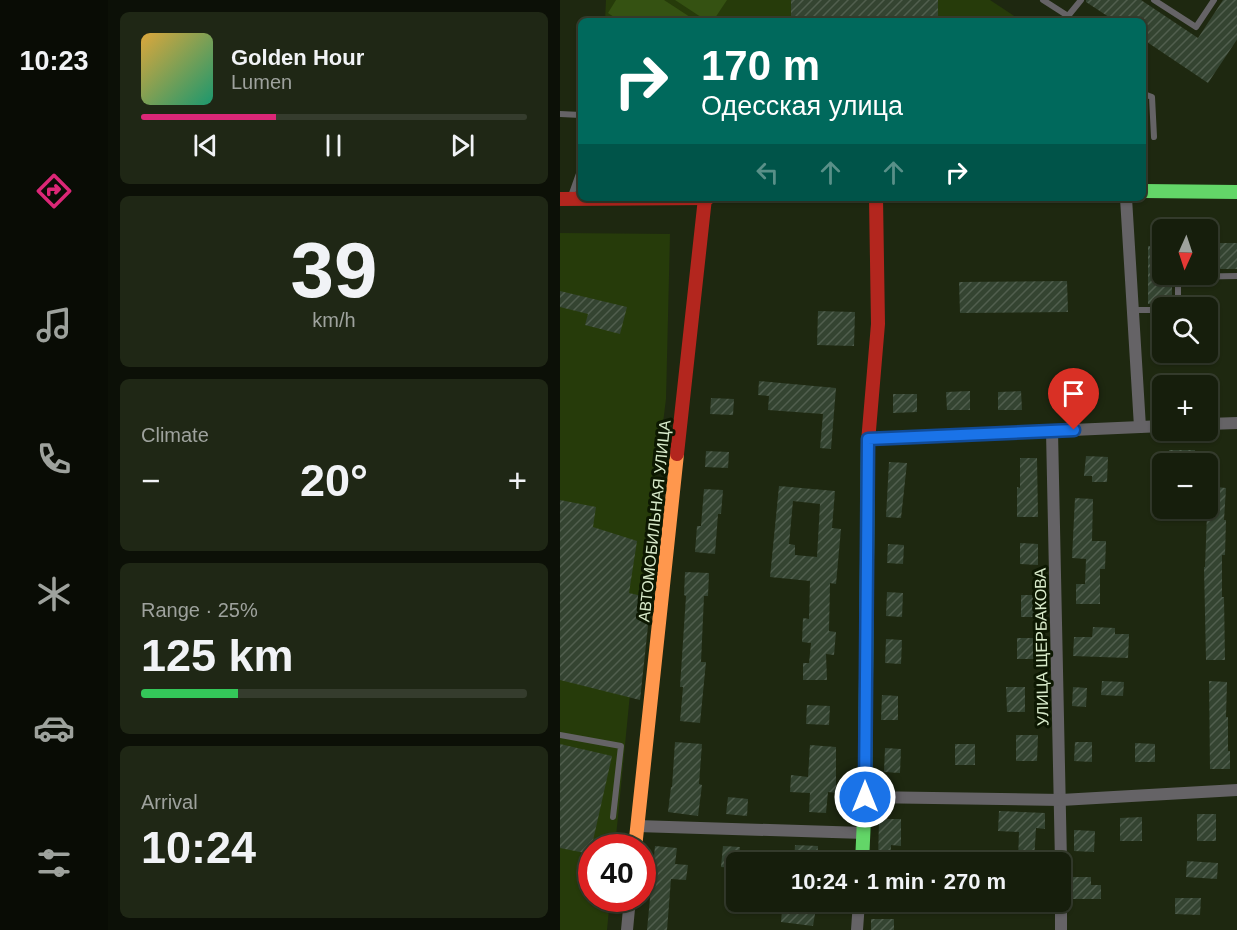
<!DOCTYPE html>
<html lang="en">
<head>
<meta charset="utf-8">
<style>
	:root { --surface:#161e0c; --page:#1f2715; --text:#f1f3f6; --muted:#9ea29d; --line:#353c2d; --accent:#db2777 }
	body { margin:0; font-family:Helvetica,sans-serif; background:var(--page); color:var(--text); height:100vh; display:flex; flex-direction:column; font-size:22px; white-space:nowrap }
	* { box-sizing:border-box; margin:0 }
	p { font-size:20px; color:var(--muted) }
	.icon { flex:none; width:33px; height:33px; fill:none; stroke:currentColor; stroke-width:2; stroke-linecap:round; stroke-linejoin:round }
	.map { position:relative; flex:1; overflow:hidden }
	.drawer { display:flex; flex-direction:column; gap:12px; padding:12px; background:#0c1007; width:452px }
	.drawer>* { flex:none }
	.banner { position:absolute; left:18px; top:18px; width:568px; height:183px; border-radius:9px; box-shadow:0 2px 4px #0004,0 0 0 2px var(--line); background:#00695c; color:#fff; overflow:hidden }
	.needle { width:39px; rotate:183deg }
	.controls { position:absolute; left:592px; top:219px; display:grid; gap:12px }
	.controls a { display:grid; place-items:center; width:66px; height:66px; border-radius:9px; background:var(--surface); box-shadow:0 2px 4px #0004,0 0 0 2px var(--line); font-size:30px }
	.speed { position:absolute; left:18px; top:834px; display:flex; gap:12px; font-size:30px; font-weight:700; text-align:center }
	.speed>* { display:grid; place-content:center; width:78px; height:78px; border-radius:50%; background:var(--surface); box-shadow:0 2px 4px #0004,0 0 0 2px var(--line); line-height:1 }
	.speed .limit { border:9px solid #d22; background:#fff; color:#111 }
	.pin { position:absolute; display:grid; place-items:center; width:51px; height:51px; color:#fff; margin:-62px -26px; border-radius:50% 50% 50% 0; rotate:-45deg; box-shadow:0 0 6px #0007 }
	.pin .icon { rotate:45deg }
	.me { position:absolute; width:66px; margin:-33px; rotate:0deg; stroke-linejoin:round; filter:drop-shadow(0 0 4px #0008) }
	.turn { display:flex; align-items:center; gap:21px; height:126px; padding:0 24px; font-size:27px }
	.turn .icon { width:78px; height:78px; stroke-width:2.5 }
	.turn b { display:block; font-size:42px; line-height:51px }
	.lanes { display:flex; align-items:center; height:57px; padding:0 24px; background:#0003; justify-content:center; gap:30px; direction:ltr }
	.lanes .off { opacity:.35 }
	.big { font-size:45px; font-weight:600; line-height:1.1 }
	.drawer .widget { flex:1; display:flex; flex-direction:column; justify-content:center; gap:9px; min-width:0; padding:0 21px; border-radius:9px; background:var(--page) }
	.drawer .dial { align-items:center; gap:0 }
	.dial b { font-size:78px; line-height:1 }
	.song { display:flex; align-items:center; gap:18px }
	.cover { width:72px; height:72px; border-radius:9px; background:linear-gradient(135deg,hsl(40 70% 55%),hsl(160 70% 35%)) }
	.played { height:6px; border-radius:3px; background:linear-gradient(90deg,var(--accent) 35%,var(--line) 35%) }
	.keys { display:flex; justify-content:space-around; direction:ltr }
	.heat { display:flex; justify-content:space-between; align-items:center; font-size:33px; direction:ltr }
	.charge { height:9px; border-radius:4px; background:linear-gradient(90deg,#34c759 25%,var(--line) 0) }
	.trip { position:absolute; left:166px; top:852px; width:345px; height:60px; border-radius:9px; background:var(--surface); box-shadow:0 2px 4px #0004,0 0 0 2px var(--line); font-weight:600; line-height:60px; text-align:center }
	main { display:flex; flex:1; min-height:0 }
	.tab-bar { display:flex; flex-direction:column; width:108px; justify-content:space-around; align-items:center; background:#090c05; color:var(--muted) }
	.tab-bar .icon { width:42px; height:42px }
	.tab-bar .selected { color:var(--accent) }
	.tab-bar b { font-size:27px; color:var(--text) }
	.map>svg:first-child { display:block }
	.built { fill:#263b0a }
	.grass { fill:#355212 }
	.building { fill:url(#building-hatch); fill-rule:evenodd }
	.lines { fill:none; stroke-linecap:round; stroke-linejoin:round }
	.lane { stroke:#656366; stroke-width:6 }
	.street { stroke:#656366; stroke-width:12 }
	.fast { stroke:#63d668; stroke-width:14 }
	.slow { stroke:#ff974d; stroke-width:14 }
	.jam { stroke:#b3261e; stroke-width:14 }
	.route-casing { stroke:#114b97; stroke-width:15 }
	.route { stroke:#1a73e8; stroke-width:10 }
	.labels { text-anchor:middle; stroke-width:6; stroke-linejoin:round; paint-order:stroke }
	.street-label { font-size:16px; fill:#d8eaca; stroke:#0d1802 }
</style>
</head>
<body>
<main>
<nav class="tab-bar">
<b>10:23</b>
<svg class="icon selected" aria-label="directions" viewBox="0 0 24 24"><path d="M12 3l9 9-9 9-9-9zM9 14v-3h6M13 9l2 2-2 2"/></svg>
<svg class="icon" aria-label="music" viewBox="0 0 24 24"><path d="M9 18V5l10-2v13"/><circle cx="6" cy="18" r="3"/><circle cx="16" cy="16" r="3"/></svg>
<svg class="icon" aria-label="phone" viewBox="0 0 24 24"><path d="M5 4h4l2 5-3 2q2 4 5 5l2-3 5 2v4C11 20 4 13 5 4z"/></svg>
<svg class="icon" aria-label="climate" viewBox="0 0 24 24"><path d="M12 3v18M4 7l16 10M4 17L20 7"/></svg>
<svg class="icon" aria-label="car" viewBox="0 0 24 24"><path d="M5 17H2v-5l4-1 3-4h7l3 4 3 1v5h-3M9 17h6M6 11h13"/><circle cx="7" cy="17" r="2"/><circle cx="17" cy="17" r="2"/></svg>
<svg class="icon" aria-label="filters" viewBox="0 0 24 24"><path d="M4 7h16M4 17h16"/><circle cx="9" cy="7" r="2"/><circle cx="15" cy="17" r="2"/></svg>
</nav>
<section class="drawer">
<div class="widget">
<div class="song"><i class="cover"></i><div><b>Golden Hour</b><p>Lumen</p></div></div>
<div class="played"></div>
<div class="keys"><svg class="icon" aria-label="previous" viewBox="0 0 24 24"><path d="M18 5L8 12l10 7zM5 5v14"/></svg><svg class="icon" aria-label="pause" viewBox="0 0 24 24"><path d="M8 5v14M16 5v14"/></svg><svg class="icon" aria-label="next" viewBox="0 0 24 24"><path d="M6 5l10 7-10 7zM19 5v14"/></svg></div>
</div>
<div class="widget dial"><b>39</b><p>km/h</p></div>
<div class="widget"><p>Climate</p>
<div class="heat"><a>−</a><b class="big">20°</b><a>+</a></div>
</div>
<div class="widget"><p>Range · 25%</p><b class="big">125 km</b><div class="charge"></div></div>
<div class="widget"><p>Arrival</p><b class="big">10:24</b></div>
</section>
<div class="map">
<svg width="678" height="930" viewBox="0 0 678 930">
	<defs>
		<pattern id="building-hatch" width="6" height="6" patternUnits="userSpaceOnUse" patternTransform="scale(1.5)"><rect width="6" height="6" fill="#344431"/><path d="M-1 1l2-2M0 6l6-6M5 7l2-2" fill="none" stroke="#515f4e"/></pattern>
	</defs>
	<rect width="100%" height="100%" fill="#1e2810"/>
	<g class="built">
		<polygon points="46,0 430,0 462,21 45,21"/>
		<polygon points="0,233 110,234 106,399 74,653 55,847 32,848 32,898 50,899 47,930 0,930"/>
	</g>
	<g class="grass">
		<polygon points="56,0 104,0 130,17 127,21 60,21 48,13"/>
		<polygon points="115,0 167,0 153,21 147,21"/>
	</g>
	<g class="building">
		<rect x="231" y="0" width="147" height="21"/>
		<polygon points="526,0 581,0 638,38 663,0 678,0 678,38 648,83 584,40 584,21 555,21 526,2"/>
		<rect x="648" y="243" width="30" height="26"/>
		<polygon points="588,246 603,246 603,274 612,274 612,303 588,304"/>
		<polygon points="507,281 508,312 400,313 399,282"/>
		<polygon points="0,291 67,307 60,334 25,325 28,314 0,307"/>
		<polygon points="258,311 295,312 294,346 257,345"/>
		<polygon points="199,381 276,388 271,449 260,448 263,414 208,410 209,396 198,395"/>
		<rect x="499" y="389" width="25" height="19"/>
		<polygon points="410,391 410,410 387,410 386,392"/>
		<polygon points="461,391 462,410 438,410 438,392"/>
		<polygon points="333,394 357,394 357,412 333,413"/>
		<polygon points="151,398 174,399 173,415 150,414"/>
		<rect x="609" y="450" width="26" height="14"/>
		<polygon points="146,451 169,452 168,468 145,467"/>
		<polygon points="526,456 548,457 547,482 532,482 532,476 524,476"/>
		<polygon points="460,458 477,458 478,517 457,517 457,487 460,488"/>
		<polygon points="329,462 347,463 341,518 326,517"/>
		<path d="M219 486 275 491 272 528 281 529 276 584 270 583 269 631 276 632 274 655 266 654 267 680H243V663H249L251 643 242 642 243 618 249 619 250 581 210 577ZM233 501 260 504 257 557 235 555V545L229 544Z"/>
		<polygon points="648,486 666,488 664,520 666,520 665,555 662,555 662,597 664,597 665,660 646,660 644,567 645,567"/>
		<polygon points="144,489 163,490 161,514 158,514 155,554 135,552 137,526 141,526"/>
		<polygon points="515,498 533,499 532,541 546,541 545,569 540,569 540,604 516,604 516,584 525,584 526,559 512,558"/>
		<polygon points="0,500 36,507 33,527 77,541 69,593 91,598 80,700 0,680"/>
		<polygon points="460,543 478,544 478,565 460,564"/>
		<polygon points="328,544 344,545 343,564 327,563"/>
		<polygon points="125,572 149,573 148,596 144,596 141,662 146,662 140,723 120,721 123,687 120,687 126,596 124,595"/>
		<polygon points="327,592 343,593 342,617 326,616"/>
		<rect x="461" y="595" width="19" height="22"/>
		<polygon points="533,627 555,628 555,634 569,634 568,658 513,656 514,637 532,637"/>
		<rect x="457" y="638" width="24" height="21"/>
		<polygon points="326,639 342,640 341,664 325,663"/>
		<polygon points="542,681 564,682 563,696 541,695"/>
		<polygon points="649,681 667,682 666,717 668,717 668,751 670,751 670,769 650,769"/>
		<polygon points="446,687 465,687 465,712 447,712"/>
		<polygon points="513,687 527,688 526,707 512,706"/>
		<polygon points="322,695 338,696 338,720 321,720"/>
		<polygon points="247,705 270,706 269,725 246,724"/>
		<polygon points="456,735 478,735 477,761 456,761"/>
		<polygon points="115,742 142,744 139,784 142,785 138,816 108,812 111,787 112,787"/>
		<polygon points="515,742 532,742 532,762 514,761"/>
		<polygon points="575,743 595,744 595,762 575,762"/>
		<polygon points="0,744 52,756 30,854 0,848"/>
		<rect x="395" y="744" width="20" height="21"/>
		<polygon points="250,745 276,747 276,793 268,792 266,813 249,812 250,793 230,792 231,775 248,777"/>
		<polygon points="325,748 341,749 340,773 324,772"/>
		<polygon points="168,797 188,799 187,816 166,814"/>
		<polygon points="439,811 485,813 485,829 476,828 474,861 458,860 459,832 438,831"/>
		<rect x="637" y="814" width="19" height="27"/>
		<polygon points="582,817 582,841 560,841 560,818"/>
		<polygon points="319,819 341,819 341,846 331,845 330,862 318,862"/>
		<polygon points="514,830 535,831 534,852 514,851"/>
		<polygon points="235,845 258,846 257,862 234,862"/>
		<polygon points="95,846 117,848 115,864 128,865 126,880 111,879 107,930 87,930"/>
		<polygon points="163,846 180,847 177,868 161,867"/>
		<polygon points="627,861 658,863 657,879 626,877"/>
		<polygon points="512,877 531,877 531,885 541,885 541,899 511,899"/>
		<polygon points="615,898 641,898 640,915 615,914"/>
		<polygon points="235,902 257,902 253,926 221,922 222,910 233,912"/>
		<rect x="311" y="919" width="23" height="11"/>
	</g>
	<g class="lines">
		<g class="lane">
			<polyline points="483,0 508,16 521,0"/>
			<polyline points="594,0 636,27 654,0"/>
			<polyline points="584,94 592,97 594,137"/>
			<polyline points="0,114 21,115 21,119"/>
			<polyline points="11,196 21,168"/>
			<polyline points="618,308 618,277 678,276"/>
			<polyline points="573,310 603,310"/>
			<polyline points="0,735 61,746 53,817"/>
		</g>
		<g class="street">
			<polyline points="566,198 580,427"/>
			<polyline points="648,424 678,423"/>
			<polyline points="492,431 501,862"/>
			<polyline points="308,439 603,426"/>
			<polyline points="305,797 501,800 678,790"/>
			<polyline points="77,826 304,833"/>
			<polyline points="67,930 70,898"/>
			<polyline points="297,930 299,902"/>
			<polyline points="501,930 501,902"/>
		</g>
		<g class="fast">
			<polyline points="584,191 678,192"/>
			<polyline points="302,862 305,797 308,442"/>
		</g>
		<polyline class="slow" points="75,848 117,454"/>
		<g class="jam">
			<polyline points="0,199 148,198"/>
			<polyline points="308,442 318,324 316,198"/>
			<polyline points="117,454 145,198"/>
		</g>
	</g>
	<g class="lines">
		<defs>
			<polyline id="route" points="305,797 308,439 514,430"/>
		</defs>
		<use href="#route" class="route-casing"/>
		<use href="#route" class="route"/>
	</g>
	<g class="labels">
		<g class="street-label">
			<text transform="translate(94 521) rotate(-84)" y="6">АВТОМОБИЛЬНАЯ УЛИЦА</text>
			<text transform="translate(481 647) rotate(-91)" y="6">УЛИЦА ЩЕРБАКОВА</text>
		</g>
	</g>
</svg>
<div class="controls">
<a><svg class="needle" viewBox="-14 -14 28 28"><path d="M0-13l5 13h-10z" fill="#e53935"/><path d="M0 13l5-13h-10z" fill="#9ea29d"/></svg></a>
<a><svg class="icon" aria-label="search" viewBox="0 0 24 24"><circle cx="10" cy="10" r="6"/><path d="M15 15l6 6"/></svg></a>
<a>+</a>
<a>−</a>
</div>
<div class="speed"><div class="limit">40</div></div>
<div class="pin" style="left:514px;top:430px;background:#d93025"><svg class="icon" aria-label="arrive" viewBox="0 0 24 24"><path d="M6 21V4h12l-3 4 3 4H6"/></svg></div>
<svg class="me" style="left:305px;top:797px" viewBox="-20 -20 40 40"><circle r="17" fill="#1a73e8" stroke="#fff" stroke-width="3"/><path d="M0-11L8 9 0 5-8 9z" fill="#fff"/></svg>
<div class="trip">10:24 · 1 min · 270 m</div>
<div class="banner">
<div class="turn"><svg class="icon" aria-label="right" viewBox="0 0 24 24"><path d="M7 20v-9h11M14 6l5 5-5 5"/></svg><div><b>170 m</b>Одесская улица</div></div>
<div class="lanes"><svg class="icon off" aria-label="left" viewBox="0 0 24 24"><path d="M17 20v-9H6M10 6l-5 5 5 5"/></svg><svg class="icon off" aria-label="ahead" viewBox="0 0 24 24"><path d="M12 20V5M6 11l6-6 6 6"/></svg><svg class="icon off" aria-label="ahead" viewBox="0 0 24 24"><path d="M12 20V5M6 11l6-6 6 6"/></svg><svg class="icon" aria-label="right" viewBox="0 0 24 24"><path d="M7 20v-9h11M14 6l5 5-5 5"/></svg></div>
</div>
</div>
</main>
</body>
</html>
